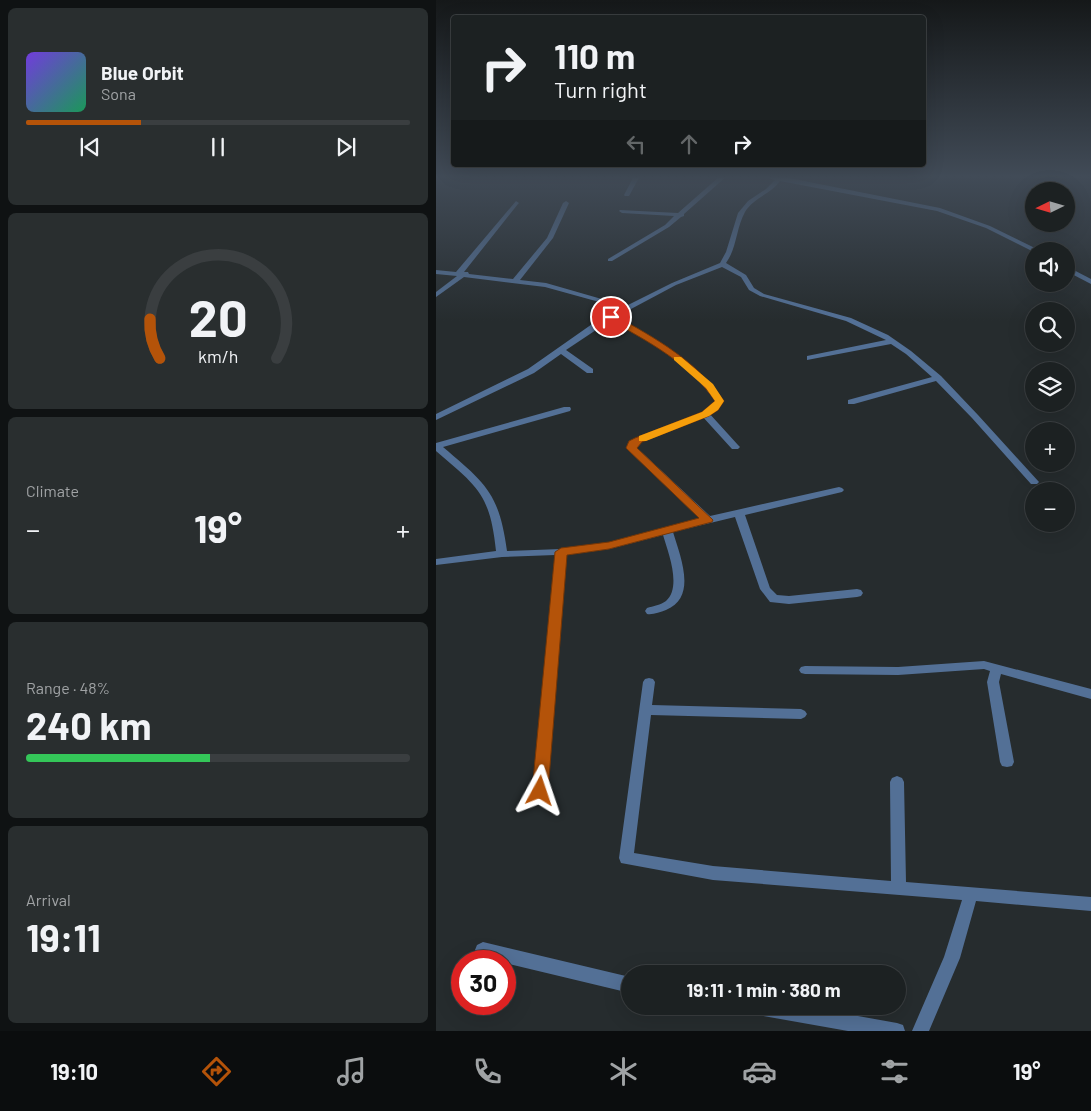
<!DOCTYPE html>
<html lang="en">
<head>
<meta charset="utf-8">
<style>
	:root { --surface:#1c2122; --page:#292e2f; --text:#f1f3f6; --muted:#a0a3a5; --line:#3a3e40; --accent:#b45309 }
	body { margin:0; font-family:Barlow,sans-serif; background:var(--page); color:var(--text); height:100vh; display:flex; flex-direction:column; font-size:19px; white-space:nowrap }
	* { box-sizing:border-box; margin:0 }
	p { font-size:16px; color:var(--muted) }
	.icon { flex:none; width:28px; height:28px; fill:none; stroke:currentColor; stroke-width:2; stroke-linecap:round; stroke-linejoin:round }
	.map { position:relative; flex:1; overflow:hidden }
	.side { display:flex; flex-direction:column; gap:8px; padding:8px; background:#0f1213; width:436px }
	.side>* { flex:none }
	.guide { position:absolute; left:15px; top:15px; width:475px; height:152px; border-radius:5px; box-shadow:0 5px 20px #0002,0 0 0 1px var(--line); background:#1c2122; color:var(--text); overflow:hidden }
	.needle { width:32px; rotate:265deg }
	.fabs { position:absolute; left:589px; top:182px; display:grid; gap:10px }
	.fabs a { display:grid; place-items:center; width:50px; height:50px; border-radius:50%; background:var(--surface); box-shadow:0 5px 20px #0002,0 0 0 1px var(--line); font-size:25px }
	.speed { position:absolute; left:15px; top:950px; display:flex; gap:10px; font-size:25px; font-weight:700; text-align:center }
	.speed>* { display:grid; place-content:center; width:65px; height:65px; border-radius:50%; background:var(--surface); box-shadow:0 5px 20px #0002,0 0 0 1px var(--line); line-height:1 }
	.speed .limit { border:8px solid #d22; background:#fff; color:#111 }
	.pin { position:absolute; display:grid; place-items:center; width:42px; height:42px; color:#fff; margin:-21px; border:2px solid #fff; border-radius:50%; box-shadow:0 1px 5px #0007 }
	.me { position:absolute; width:55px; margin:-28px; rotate:5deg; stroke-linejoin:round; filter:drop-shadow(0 0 4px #0008) }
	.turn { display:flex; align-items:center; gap:18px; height:105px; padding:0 20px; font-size:22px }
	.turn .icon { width:65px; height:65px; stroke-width:2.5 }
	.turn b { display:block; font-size:35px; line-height:42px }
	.lanes { display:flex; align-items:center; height:48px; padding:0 20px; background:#0003; justify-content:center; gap:25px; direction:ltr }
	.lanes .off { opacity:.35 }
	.big { font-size:38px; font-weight:700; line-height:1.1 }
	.side .tile { flex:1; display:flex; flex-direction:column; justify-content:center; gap:8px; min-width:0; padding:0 18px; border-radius:8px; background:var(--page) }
	.side .dial { align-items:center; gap:0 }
	.dial svg { height:130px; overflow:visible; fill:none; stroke:var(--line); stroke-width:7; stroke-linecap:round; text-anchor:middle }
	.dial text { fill:var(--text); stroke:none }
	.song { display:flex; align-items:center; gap:15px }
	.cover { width:60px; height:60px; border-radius:8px; background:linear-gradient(135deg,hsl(260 70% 55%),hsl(150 70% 35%)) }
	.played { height:5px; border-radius:2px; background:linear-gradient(90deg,var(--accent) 30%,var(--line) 30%) }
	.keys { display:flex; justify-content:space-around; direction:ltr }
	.heat { display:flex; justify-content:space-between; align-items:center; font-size:28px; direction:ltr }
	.charge { height:8px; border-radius:4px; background:linear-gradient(90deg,#34c759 48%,var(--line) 0) }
	.trip { position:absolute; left:185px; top:965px; width:285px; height:50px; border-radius:25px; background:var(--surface); box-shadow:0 5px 20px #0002,0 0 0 1px var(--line); font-weight:700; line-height:50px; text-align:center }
	.tabs { display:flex; height:80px; justify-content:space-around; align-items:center; background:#0b0d0e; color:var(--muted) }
	.tabs .icon { width:35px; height:35px }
	.tabs .active { color:var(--accent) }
	.tabs b { font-size:22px; color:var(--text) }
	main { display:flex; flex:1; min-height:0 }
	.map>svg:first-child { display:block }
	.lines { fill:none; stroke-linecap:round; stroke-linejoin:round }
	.service { fill:#537096; fill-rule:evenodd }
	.minor { fill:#537096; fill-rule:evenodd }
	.route { fill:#b45309; stroke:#753606 }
	.slow { fill:#f59e0b }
</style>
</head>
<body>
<main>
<section class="side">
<div class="tile">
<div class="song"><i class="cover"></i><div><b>Blue Orbit</b><p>Sona</p></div></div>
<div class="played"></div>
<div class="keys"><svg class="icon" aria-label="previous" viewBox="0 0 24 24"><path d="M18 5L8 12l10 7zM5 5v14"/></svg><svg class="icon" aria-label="pause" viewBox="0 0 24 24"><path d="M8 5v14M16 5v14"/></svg><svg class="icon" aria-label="next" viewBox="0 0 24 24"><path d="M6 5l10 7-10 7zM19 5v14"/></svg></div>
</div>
<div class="tile dial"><svg viewBox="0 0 100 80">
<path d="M14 69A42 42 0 1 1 86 69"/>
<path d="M14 69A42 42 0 0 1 8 45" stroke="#b45309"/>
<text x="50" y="56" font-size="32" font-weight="700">20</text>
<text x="50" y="72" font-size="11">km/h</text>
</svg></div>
<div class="tile"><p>Climate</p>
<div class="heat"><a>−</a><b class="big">19°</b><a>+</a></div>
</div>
<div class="tile"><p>Range · 48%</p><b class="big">240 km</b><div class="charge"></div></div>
<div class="tile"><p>Arrival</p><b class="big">19:11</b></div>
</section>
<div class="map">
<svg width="655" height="1031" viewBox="0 0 655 1031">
	<rect width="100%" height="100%" fill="#262c2e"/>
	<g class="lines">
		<polygon class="service" points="269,411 272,412 302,445 304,447 302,449 296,449 266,416 265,414 266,412"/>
		<g class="minor">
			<polygon points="198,176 204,176 193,196 189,196 188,195"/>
			<polygon points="284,176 291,176 248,214 248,216 245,217 233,227 176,261 172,261 172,259 229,225 238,216 186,213 183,211 184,210 242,213"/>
			<path d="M326 176H343L504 208 554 226 603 250 604 251 598 252 550 228 501 211 344 181C335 194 317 198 309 212 300 228 301 248 290 263L310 275 318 288 328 294 415 318 452 335 475 351 505 376 542 415 603 482 601 484H595L536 418 500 381 418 404H412V400L496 377 470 354 455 344 371 360V356L450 340 410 321 324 296 313 290 305 277 286 267 240 285 180 317C222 340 259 361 287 401L281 410 272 416 206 442 201 445 200 447 274 516 403 487 406 488 408 490 406 492 309 515 334 588 341 595 353 596 421 589 425 590 427 593 425 596 421 597 353 604 334 602 324 589 299 517 237 532C244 556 262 597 230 610 224 612 217 615 211 614L209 611 211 608C217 606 225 605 230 601 246 587 232 552 227 535L173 549 130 555 111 791 109 795 104 797 99 795 97 791 119 555 66 557 0 565V559L60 551C54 494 42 487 0 451V443L128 407H134L135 409 134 411 7 447C49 483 63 492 71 551L125 549 173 543 265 519 190 448 194 441 266 412 275 406 279 401C253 363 214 342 175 320L130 350 157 369V373H151L125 354 98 373 0 420V414L92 369 159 322 185 308 109 287 28 277 0 297V292L21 276 0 274V270L20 272 80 201 83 203 82 204 28 272H32L33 274 77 279 111 238 127 203 130 201 133 203 117 238 84 280 110 283 190 306 236 283 284 263 290 252 302 213 312 201 330 189 339 180Z"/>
			<polygon points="630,266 655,279 655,284 630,271"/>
			<polygon points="548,661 655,689 655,699 565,674 563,682 578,762 576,766 571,767 566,766 564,762 551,682 554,671 548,669 462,675 369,674 365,673 363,670 365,667 369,666 462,667"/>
			<polygon points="213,678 217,679 219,682 216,705 365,709 369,711 371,714 369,717 365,719 215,715 198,853 277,866 455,881 454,782 456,778 461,776 466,778 468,782 470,882 655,897 655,911 540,901 524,958 493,1031 476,1031 508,957 526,900 277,880 185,863 183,858 207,682 209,679"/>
			<polygon points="47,942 194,977 194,993 69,963 69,961 63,961 41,955 39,950 41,945"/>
			<polygon points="308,1006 366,1006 461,1023 467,1025 469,1031 412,1031 316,1014 310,1012"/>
		</g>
	</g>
	<linearGradient id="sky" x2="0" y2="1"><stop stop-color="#151819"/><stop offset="0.55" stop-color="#414b57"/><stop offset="1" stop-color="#414b57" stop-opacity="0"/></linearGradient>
	<rect width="655" height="321" fill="url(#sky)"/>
	<path class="route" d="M172 315H178C219 338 261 361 288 401L282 410 273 416 206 442 201 448 277 520 276 522 173 549 131 555 112 791 110 795 104 797 99 795 96 791 119 552 125 548 173 542 263 518 190 448 193 441 199 438 266 412 279 401C254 363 211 341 172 319Z"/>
	<polygon class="slow" points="238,357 245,357 277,384 288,401 282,410 273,416 210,441 203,441 203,436 266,412 279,401 270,388 238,360"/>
</svg>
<div class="fabs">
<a><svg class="needle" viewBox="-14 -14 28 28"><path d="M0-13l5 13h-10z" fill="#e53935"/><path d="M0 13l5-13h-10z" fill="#a0a3a5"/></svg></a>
<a><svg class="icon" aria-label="sound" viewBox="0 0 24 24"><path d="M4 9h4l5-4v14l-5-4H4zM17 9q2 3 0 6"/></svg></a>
<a><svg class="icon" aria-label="search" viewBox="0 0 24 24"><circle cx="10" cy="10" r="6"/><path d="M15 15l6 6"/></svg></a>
<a><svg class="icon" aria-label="layers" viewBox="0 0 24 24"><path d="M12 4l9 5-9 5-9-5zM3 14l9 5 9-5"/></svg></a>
<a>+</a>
<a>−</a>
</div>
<div class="speed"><div class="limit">30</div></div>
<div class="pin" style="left:175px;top:317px;background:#d93025"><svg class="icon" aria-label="arrive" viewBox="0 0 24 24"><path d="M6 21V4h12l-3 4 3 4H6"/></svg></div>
<svg class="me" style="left:104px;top:791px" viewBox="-20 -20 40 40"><path d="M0-17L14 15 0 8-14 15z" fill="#b45309" stroke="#fff" stroke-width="4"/></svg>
<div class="trip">19:11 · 1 min · 380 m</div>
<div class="guide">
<div class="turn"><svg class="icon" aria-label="right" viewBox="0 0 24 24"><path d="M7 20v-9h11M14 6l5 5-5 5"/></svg><div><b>110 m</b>Turn right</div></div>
<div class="lanes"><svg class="icon off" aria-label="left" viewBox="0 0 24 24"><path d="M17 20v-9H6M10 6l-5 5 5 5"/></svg><svg class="icon off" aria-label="ahead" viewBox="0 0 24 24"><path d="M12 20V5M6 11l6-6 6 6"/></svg><svg class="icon" aria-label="right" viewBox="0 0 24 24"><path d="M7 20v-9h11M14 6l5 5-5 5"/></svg></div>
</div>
</div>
</main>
<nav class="tabs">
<b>19:10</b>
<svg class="icon active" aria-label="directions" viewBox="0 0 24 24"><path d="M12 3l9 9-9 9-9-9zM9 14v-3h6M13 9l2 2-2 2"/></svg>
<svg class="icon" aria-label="music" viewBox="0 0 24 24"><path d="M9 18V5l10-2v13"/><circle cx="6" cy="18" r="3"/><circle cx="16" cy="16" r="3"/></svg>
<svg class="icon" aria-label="phone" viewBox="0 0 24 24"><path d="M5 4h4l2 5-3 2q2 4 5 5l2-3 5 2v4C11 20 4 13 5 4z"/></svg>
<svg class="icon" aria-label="climate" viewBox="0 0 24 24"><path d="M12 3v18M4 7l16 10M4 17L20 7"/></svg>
<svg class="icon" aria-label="car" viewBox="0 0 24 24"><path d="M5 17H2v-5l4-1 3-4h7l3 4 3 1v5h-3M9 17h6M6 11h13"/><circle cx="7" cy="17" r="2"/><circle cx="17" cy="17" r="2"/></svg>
<svg class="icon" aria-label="filters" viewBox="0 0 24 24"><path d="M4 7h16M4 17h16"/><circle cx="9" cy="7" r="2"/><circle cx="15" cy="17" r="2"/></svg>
<b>19°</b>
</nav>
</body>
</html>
